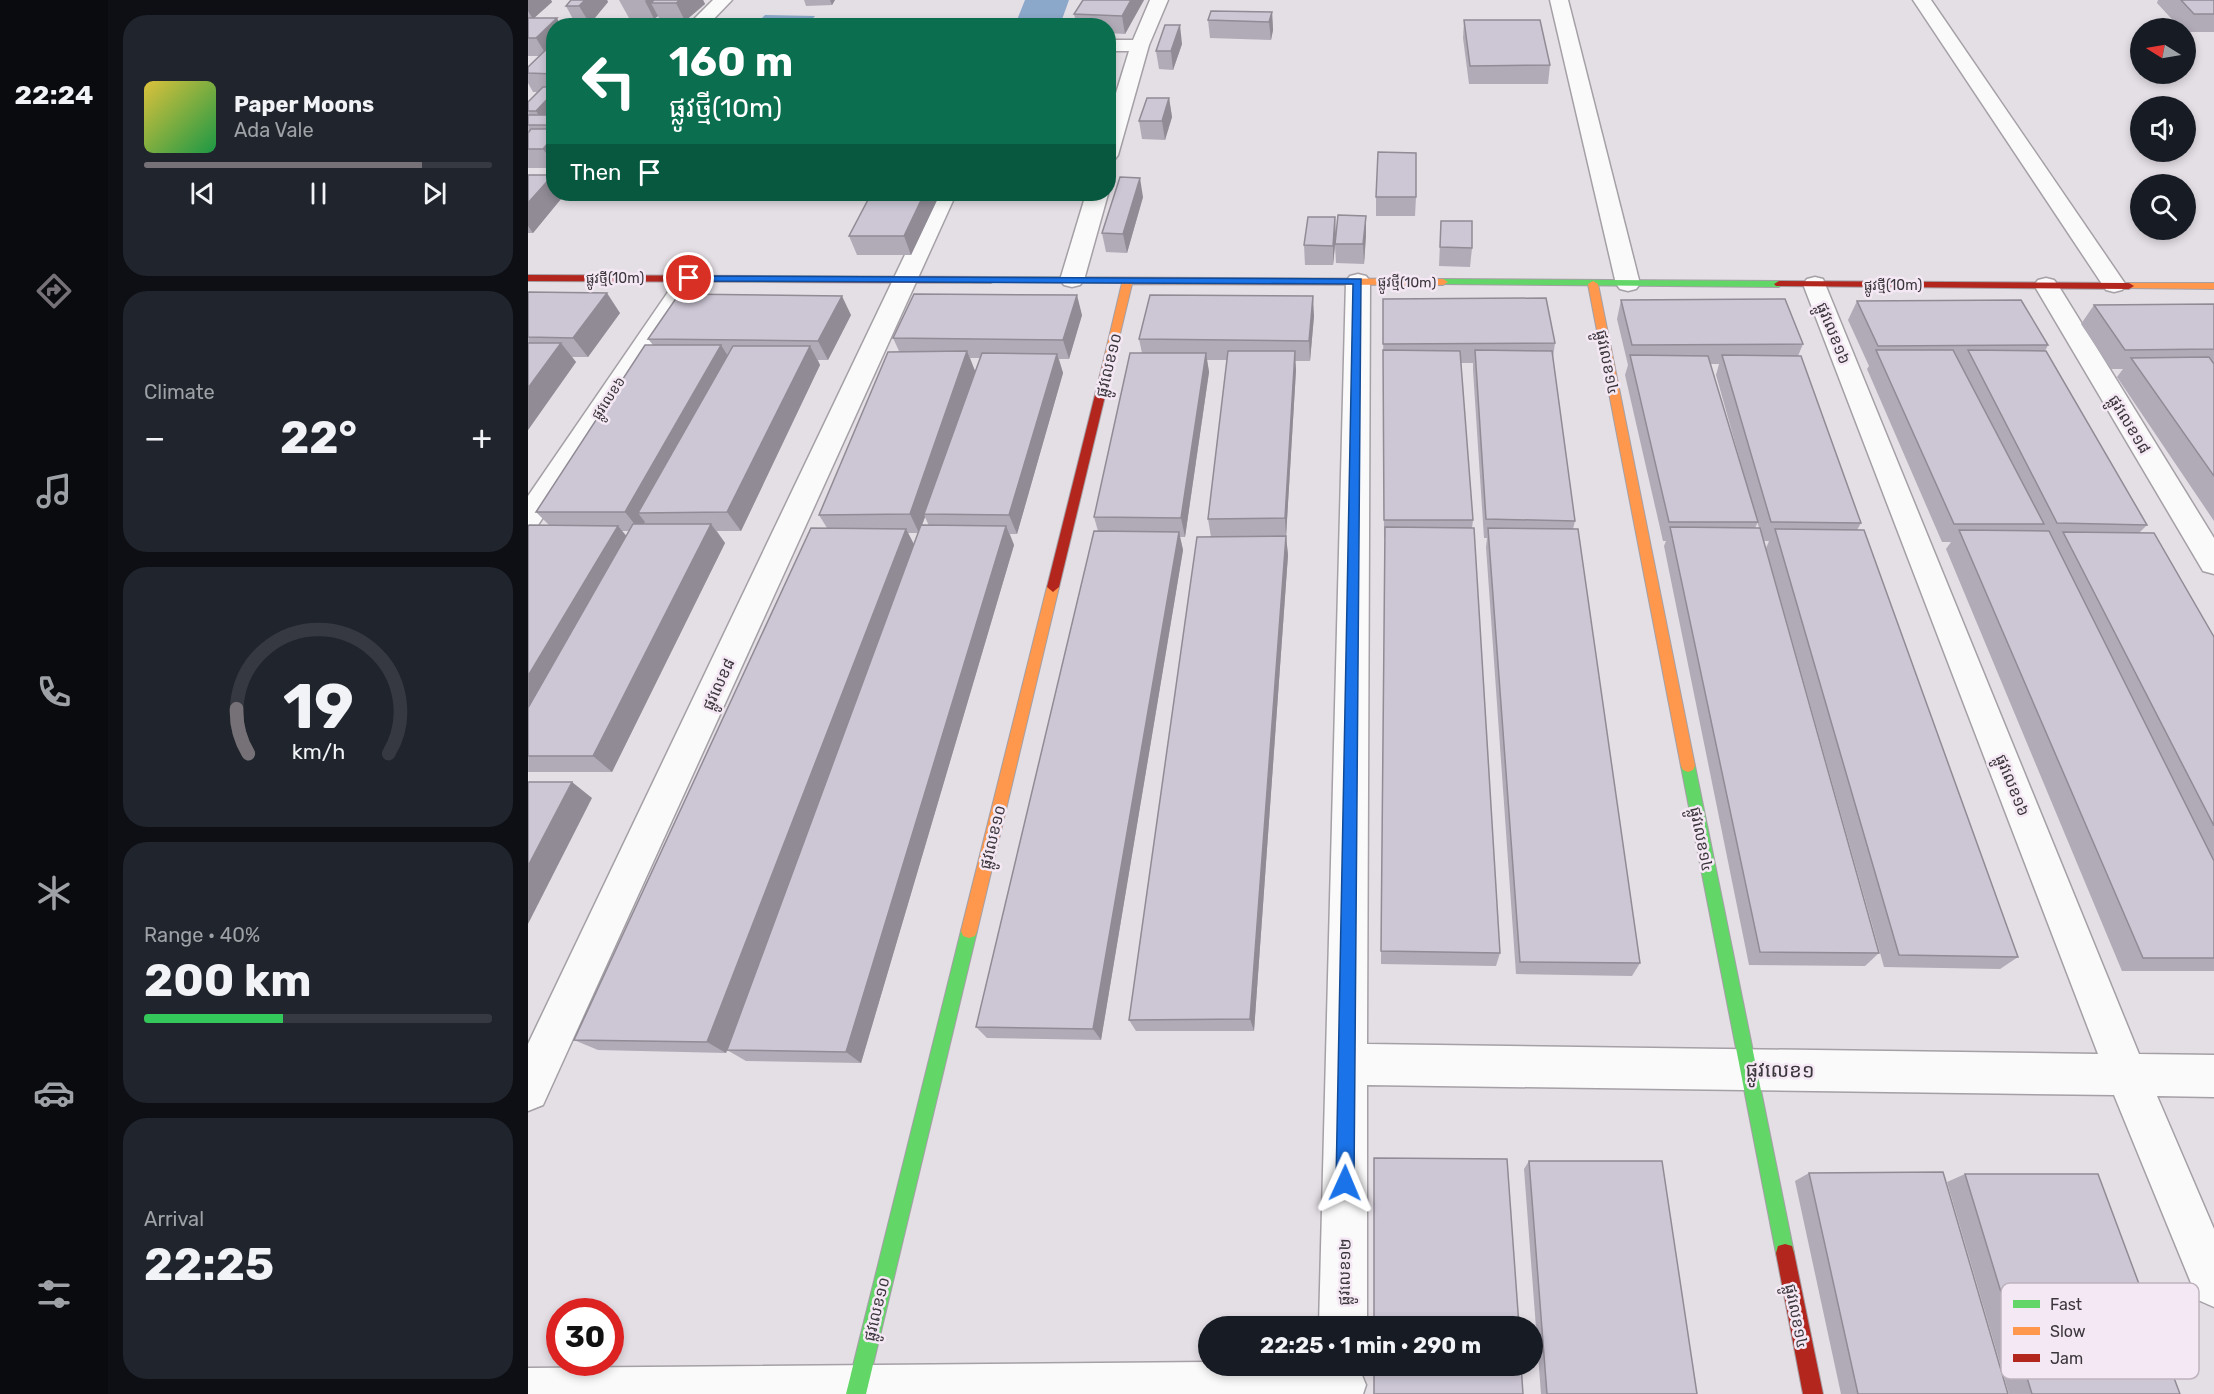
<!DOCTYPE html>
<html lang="en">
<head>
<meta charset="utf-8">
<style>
	:root { --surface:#171b24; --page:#20242c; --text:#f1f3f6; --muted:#9ea1a6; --line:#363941; --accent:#767176 }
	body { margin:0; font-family:Rubik,"Noto Sans Khmer",sans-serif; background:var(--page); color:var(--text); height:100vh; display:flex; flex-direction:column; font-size:22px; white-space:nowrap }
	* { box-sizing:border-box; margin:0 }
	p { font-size:20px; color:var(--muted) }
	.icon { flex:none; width:33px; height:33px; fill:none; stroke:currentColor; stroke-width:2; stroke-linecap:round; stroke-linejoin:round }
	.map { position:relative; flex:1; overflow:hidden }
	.panel { display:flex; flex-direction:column; gap:15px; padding:15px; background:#0d0f14; width:420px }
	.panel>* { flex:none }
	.top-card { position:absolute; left:18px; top:18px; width:570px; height:183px; border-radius:24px; box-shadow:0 3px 9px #0003; background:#0b6e4f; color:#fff; overflow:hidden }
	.needle { width:39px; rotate:281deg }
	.buttons { position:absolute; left:1602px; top:18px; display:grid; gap:12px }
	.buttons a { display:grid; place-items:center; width:66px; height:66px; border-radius:50%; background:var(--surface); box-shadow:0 3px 9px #0003; font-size:30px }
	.speed { position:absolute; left:18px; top:1298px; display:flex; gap:12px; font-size:30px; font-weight:700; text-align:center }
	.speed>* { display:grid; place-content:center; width:78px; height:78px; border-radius:50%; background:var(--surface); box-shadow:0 3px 9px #0003; line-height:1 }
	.speed .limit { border:9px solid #d22; background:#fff; color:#111 }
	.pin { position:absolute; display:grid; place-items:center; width:51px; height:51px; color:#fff; margin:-26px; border:3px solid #fff; border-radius:50%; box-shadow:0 2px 6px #0007 }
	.me { position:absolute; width:66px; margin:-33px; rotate:1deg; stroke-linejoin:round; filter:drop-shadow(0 0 4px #0008) }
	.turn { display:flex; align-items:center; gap:21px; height:126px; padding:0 24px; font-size:27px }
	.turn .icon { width:78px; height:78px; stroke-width:2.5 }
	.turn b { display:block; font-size:42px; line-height:51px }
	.then { display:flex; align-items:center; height:57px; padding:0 24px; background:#0003; gap:12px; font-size:22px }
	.big { font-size:45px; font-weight:700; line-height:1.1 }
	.panel .tile { flex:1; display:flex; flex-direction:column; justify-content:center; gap:9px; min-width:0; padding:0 21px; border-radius:24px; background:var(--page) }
	.panel .dial { align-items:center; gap:0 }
	.dial svg { height:156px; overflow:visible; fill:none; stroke:var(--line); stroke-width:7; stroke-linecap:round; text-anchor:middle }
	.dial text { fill:var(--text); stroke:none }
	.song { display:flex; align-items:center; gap:18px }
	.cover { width:72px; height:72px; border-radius:9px; background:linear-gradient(135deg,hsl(50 70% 55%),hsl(140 70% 35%)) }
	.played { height:6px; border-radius:3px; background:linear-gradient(90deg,var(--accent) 80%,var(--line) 80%) }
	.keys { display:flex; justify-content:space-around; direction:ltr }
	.heat { display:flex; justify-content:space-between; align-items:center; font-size:33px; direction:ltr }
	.charge { height:9px; border-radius:4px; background:linear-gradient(90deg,#34c759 40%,var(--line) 0) }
	.trip { position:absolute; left:670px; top:1316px; width:345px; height:60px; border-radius:30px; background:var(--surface); box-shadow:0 3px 9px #0003; font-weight:700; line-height:60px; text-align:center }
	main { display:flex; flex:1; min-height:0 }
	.tab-bar { display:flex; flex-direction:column; width:108px; justify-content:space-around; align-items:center; background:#090b0e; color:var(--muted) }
	.tab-bar .icon { width:42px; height:42px }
	.tab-bar .on { color:var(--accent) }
	.tab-bar b { font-size:27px; color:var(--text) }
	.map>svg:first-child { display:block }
	.water { fill:#8ba7c9 }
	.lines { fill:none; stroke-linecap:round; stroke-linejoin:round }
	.street-casing { stroke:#a4a0a5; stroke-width:3 }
	.fast-casing { stroke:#a4a0a5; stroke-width:2 }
	.slow-casing { stroke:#a4a0a5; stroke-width:2 }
	.jam-casing { stroke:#a4a0a5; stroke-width:2 }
	.street { fill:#fbfafb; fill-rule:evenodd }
	.fast { fill:#63d668; fill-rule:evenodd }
	.slow { fill:#ff974d; fill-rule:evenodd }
	.jam { fill:#b3261e; fill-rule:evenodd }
	.wall { fill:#b0abb7; fill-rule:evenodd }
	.shaded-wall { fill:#908b95 }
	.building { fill:#cdc7d5; stroke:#908b95; stroke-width:1.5 }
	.route { fill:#1a73e8; stroke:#114b97; stroke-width:1.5 }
	.labels { text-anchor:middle; stroke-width:5; stroke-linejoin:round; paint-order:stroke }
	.far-street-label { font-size:14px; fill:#3a363b; stroke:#f5e8f5 }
	.street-label { font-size:16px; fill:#3a363b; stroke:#f5e8f5 }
	.near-street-label { font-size:20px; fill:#3a363b; stroke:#f5e8f5 }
	.key { fill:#f5e8f5; stroke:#bdb3bd; stroke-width:1.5 }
	.key-label { font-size:16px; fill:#3a363b }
</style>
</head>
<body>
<main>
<nav class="tab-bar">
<b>22:24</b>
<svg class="icon on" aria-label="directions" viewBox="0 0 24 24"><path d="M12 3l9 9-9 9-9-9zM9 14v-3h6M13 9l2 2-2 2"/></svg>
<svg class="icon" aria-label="music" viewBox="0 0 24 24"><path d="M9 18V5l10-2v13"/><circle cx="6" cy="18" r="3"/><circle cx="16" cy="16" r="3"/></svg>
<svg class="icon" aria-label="phone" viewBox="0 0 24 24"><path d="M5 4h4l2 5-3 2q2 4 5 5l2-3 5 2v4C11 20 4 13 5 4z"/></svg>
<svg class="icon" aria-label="climate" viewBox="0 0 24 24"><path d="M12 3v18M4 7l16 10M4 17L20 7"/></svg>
<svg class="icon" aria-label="car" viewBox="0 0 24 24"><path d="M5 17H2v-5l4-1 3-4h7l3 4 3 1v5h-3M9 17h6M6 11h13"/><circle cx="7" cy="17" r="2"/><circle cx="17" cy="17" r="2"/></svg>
<svg class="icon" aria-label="filters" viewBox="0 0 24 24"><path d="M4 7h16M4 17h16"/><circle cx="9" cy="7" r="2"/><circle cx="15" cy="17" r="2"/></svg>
</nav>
<section class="panel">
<div class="tile">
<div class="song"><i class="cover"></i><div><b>Paper Moons</b><p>Ada Vale</p></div></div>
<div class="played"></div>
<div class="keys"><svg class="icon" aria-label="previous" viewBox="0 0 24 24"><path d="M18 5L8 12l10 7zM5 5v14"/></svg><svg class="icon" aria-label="pause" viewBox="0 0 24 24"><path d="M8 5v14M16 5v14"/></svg><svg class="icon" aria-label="next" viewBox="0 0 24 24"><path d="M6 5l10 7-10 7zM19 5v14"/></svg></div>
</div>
<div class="tile"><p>Climate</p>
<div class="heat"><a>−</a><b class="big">22°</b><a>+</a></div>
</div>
<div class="tile dial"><svg viewBox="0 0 100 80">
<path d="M14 69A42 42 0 1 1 86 69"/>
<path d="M14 69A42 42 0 0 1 8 46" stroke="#767176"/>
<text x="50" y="56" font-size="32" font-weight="700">19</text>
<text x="50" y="72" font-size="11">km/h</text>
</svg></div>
<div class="tile"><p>Range · 40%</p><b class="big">200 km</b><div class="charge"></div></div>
<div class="tile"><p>Arrival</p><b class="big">22:25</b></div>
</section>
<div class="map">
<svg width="1686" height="1394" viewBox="0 0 1686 1394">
	<rect width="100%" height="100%" fill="#e4dee5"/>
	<g class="water">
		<polygon points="497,0 541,0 532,25 487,25"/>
		<polygon points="237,15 287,16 279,25 227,25"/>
	</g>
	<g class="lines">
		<defs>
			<g id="street">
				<polygon points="185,0 204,0 179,26 159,26"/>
				<polygon points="622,0 640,0 621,45 590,155 587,159 580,161 580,119 601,51 580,51 580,40 605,40"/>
				<polygon points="1022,0 1040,0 1112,284 1108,289 1100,291 1092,289 1088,284"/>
				<polygon points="1385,0 1403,0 1598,285 1594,290 1586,292 1578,290"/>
				<polygon points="406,194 428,194 15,1105 0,1111 0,1044"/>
				<polygon points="558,194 580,194 556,280 552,285 544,287 536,285 532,280"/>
				<polygon points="161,271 169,273 173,278 10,525 0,528 0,496 153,273"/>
				<polygon points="830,274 838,276 842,281 839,1044 1570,1054 1275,284 1279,279 1287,277 1295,279 1611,1054 1686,1055 1686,1097 1629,1096 1686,1229 1686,1307 1670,1300 1586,1095 839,1085 839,1326 791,1326 818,281 822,276"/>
				<polygon points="1518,278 1526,280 1530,285 1686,538 1686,574 1675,571 1506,285 1510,280"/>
				<polygon points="681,1362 681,1365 824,1365 831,1368 838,1385 835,1394 0,1394 0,1368"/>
			</g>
			<g id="fast">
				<polygon points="915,279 1251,281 1256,284 1251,287 912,284 910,282"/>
				<polygon points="1160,760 1165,762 1167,766 1266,1253 1264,1260 1257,1262 1250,1260 1248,1253 1153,766 1155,762"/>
				<polygon points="441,924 447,926 449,931 338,1394 318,1394 433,931 435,926"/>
			</g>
			<g id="slow">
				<polygon points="463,277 915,279 920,282 915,285 604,284 584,367 579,370 574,367 594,283 460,282 460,278"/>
				<polygon points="1065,281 1070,284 1167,766 1165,770 1160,772 1155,770 1153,766 1060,284"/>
				<polygon points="1601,283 1686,283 1686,289 1598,288 1598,284"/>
				<polygon points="525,582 531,587 449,931 447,936 441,938 435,936 433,931 519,587"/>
			</g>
			<g id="jam">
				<polygon points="0,275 463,277 468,280 463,283 0,281"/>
				<polygon points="1251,281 1601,283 1606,286 1601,289 1248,286 1246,284"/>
				<polygon points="579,364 584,367 531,587 525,592 519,587 574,367"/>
				<polygon points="1257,1244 1264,1246 1266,1253 1295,1394 1275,1394 1248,1253 1250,1246"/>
			</g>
		</defs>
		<use href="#street" class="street-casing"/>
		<use href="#fast" class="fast-casing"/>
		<use href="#slow" class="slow-casing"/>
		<use href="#jam" class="jam-casing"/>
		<use href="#street" class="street"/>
		<use href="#fast" class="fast"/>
		<use href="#slow" class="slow"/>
		<use href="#jam" class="jam"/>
	</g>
	<g class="wall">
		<polygon points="0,0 23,0 24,2 6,18 26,26 26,168 0,168 0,102 9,92 5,92 0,83 0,67 11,56 0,56"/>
		<polygon points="43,0 79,0 80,2 62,23 47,23 38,6"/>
		<polygon points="91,0 175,0 177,4 157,21 132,20 130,16 126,19 101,18"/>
		<polygon points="276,0 307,0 304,5 278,6"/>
		<polygon points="616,0 597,34 580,33 580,26 549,26 546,14"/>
		<polygon points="1630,0 1686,0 1686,32 1658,32 1658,28 1652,28 1629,3"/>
		<polygon points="744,12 745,30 743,40 682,38 680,20"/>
		<polygon points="936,20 1022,65 1020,84 941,84 935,38"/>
		<polygon points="654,44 645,70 631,69 628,51"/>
		<polygon points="641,98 644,117 637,140 614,139 611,121"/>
		<polygon points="0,175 37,194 5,233 0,233"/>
		<polygon points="411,196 383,255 329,255 321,236"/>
		<polygon points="615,197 599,253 578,252 574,233"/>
		<polygon points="848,197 888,197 887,216 848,216"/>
		<polygon points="913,221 944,248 942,267 911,266"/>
		<polygon points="808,235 838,235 836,264 808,263 807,245 805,265 777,265 776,245"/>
		<polygon points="0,292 92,313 60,357 44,357 48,362 0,430"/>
		<polygon points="855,299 1027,343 1025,357 1047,521 1045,529 1112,963 1104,976 988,974 958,547 959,538 956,538 945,370 945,363 933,363 945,520 944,528 972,953 968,966 853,964 857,538 856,538"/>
		<path d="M1093 300 1275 344 1270 356 1333 523 1329 530 1490 957 1472 969 1356 967 1238 548 1241 541H1236L1351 953 1337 966 1221 965 1136 546 1138 541H1135L1097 375 1100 365 1089 319ZM1182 364H1191L1188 375 1231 528H1227L1230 522Z"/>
		<polygon points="1329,301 1520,345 1517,351 1619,525 1611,533 1686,637 1686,971 1594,971 1418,549 1423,542 1414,542 1339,369 1341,366 1320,320"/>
		<polygon points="1686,304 1686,521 1589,377 1595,369 1583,369 1553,324 1566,305"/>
		<path d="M323 315 300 360H290L292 365 213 531H189L197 543 84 772H0V527L21 525 8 512 125 345 120 339ZM94 531H101L98 536Z"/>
		<path d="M554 315 541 359H531L535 373 489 534H482L486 545 333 1063 218 1061 199 1050 198 1053 70 1050 46 1040 299 528 291 515 371 351 365 338ZM442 358H452L425 433 447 371ZM397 517 401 526 394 525ZM380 533H391L386 545Z"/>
		<polygon points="786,316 782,361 767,361 768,370 758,537 760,555 726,1031 608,1031 601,1020 683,537 680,519 699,360 679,360 681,372 657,537 652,537 655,550 573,1040 459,1038 448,1027 570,531 566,517 614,353 611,339"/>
		<polygon points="1001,1161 1169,1394 1013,1394 996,1169"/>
		<polygon points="1281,1173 1480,1394 1313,1394 1267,1181"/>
		<polygon points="1437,1174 1652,1394 1481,1394 1419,1182"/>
	</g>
	<g class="shaded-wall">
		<polygon points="0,0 23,0 24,2 5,19 0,11"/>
		<polygon points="57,0 79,0 80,2 62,24 51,6"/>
		<polygon points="118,0 147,0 123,3 130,16 126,19 117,1"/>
		<polygon points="152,0 175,0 177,4 157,21 148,3"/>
		<polygon points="302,0 307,0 304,5"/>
		<polygon points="603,0 616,0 597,34 594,16"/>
		<polygon points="744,12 745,30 743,40 741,22"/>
		<polygon points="29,18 33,26 26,26 26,50 19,56 8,38"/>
		<polygon points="153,21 156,26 149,26"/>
		<polygon points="652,25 654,44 645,70 643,51"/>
		<polygon points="26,92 26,123 17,125 8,111"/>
		<polygon points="641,98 644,117 637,140 634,121"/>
		<polygon points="26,136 26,164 15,149"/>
		<polygon points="25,175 26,176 26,194 37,194 5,233 0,226 0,203"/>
		<polygon points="612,178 615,197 599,253 595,234"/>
		<polygon points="396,194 410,194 411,196 383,255 376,236"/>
		<polygon points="838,216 838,235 836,264 835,244"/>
		<polygon points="807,217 808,236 805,265 805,246"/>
		<polygon points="79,293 92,313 60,357 45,338"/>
		<polygon points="549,295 554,315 541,359 535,340"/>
		<polygon points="314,296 323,315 300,360 290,341"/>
		<polygon points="785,296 786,316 782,361 781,341"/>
		<polygon points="33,343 48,362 0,430 0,388"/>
		<polygon points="193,345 205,364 110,513 117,522 112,531 97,512"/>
		<polygon points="282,346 292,365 213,531 199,512"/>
		<polygon points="439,351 447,371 398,515 396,514 397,517 391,533 382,514"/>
		<polygon points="767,351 768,370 758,537 757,518"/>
		<polygon points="678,353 681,372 657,537 653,518"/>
		<polygon points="529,354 535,373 489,534 481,515"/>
		<polygon points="183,524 197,543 84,772 65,756"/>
		<polygon points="90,526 106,545 0,728 0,676"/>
		<polygon points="478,526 486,545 333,1063 318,1052"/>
		<polygon points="378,529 388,548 198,1053 179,1042"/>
		<polygon points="651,532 655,550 573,1040 565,1029"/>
		<polygon points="758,536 760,555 726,1031 722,1019"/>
		<polygon points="44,782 64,798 0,924 0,866"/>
	</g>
	<g class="building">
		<polygon points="43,0 57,0 51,6 38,6"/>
		<polygon points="126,0 152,0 148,3 123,3"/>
		<polygon points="555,0 603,0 594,16 546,14"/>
		<polygon points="1653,0 1686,0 1686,14 1666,14"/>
		<polygon points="683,11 744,12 741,22 680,20"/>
		<polygon points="0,18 29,18 8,38 0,38"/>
		<polygon points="936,20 1012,20 1022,65 942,66"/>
		<polygon points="153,21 149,26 105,26 108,22"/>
		<polygon points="45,23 94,23 92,26 43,26"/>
		<polygon points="637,25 652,25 643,51 628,51"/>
		<polygon points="26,42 26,74 0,73 0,67"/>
		<polygon points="15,87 26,87 26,92 8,111 0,111 0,102"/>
		<polygon points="619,98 641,98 634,121 611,121"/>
		<rect x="0" y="115" width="26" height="10"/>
		<polygon points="3,129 26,129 26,136 15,149 0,149 0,133"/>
		<polygon points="850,152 888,153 888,197 848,197"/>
		<polygon points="0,175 25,175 0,203"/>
		<polygon points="592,177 612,178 595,234 574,233"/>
		<polygon points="343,194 396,194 376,236 321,236"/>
		<polygon points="810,215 838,216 835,244 807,244"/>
		<polygon points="780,217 807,217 805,246 776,245"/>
		<polygon points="913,221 944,221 944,248 912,247"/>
		<polygon points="0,292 79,293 45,338 0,337"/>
		<polygon points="151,294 314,296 290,341 120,339"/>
		<polygon points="386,294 549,295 535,340 365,338"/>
		<polygon points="622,295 785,296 781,341 611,339"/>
		<polygon points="1018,298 1027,343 855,344 855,299"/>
		<polygon points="1257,299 1275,344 1104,345 1093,300"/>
		<polygon points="1493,300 1520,345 1350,346 1329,301"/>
		<polygon points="1686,304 1686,349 1597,350 1566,305"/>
		<polygon points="0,343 33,343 0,388"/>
		<polygon points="117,345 193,345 97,512 8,512"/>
		<polygon points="205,346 282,346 199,512 110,513"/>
		<polygon points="855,350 932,351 945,520 856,520"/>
		<polygon points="947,350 1024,351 1047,521 958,519"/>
		<polygon points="1348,350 1425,350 1516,524 1426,524"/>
		<polygon points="1440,350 1518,351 1619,525 1529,523"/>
		<polygon points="439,351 382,514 291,515 360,352"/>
		<polygon points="700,351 767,351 757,518 680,519"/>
		<polygon points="454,353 529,354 481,515 396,514"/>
		<polygon points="602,353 678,353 653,518 566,517"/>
		<polygon points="1102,355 1180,356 1230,522 1141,522"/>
		<polygon points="1194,355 1273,356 1333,523 1243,522"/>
		<polygon points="1681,357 1686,364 1686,476 1603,358"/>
		<polygon points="105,524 183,524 65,756 0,756 0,708"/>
		<polygon points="1,525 90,526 0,676 0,527"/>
		<polygon points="393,525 478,526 318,1052 199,1050"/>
		<polygon points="857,527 946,528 972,953 853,951"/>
		<polygon points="1142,527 1232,528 1351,953 1232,952"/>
		<polygon points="283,528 378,529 179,1042 46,1040"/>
		<polygon points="960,528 1050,529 1112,963 992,962"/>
		<polygon points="1247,529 1336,530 1490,957 1371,955"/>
		<polygon points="1431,530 1521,531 1686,861 1686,958 1615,958"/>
		<polygon points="566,531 651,532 565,1029 448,1027"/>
		<polygon points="1535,532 1626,533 1686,637 1686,826"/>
		<polygon points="758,536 722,1019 601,1020 669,537"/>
		<polygon points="0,782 44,782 0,866"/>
		<polygon points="846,1158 979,1159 991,1326 846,1326"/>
		<polygon points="1001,1161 1134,1161 1169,1394 1019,1394"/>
		<polygon points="1415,1172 1480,1394 1330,1394 1281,1173"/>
		<polygon points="1437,1174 1570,1174 1652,1394 1504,1394"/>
		<polygon points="846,1365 993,1365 995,1394 846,1394"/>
	</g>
	<polygon class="route" points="157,276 833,279 826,1183 823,1190 817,1192 810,1190 808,1183 825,284 161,281 156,278"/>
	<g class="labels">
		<g class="far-street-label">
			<text x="87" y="283">ផ្លូវថ្មី(10m)</text>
			<text transform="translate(879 282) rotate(1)" y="5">ផ្លូវថ្មី(10m)</text>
			<text x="1365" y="290">ផ្លូវថ្មី(10m)</text>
			<text transform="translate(80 398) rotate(-56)" y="5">ផ្លូវលេខ៦</text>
		</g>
		<g class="street-label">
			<text transform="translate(1306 333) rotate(68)" y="6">ផ្លូវលេខ១៦</text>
			<text transform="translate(1080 362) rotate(79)" y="6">ផ្លូវលេខ១៤</text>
			<text transform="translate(580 365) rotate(-76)" y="6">ផ្លូវលេខ១០</text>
			<text transform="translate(1602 424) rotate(59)" y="6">ផ្លូវលេខ១៨</text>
			<text transform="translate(190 684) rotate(-65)" y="6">ផ្លូវលេខ៨</text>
			<text transform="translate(1485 785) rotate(68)" y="6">ផ្លូវលេខ១៦</text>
			<text transform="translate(464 837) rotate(-76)" y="6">ផ្លូវលេខ១០</text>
			<text transform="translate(1174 839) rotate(79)" y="6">ផ្លូវលេខ១៤</text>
			<text transform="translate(816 1272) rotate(-89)" y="6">ផ្លូវលេខ១២</text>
			<text transform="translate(348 1309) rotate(-76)" y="6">ផ្លូវលេខ១០</text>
			<text transform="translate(1269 1316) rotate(79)" y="6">ផ្លូវលេខ១៤</text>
		</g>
		<g class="near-street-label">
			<text transform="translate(1252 1070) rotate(1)" y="7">ផ្លូវលេខ១</text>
		</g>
	</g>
	<rect x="1473" y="1283" width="198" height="96" rx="9" class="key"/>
	<rect x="1485" y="1300" width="27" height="8" fill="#63d668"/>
	<rect x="1485" y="1327" width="27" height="8" fill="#ff974d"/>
	<rect x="1485" y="1354" width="27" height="8" fill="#b3261e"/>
	<g class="key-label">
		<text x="1522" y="1310">Fast</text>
		<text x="1522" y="1337">Slow</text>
		<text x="1522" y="1364">Jam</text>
	</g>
</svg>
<div class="buttons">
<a><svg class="needle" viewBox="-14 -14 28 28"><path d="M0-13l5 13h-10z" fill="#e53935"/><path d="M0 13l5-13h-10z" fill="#9ea1a6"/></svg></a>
<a><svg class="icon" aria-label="sound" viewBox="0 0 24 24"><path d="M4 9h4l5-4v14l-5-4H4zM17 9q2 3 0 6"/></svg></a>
<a><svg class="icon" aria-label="search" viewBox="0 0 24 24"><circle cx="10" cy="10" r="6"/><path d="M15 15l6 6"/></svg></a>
</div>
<div class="speed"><div class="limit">30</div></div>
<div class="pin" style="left:161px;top:278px;background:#d93025"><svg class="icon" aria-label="arrive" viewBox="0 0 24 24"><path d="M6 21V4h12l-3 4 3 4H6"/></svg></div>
<svg class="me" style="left:817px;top:1183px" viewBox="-20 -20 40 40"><path d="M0-17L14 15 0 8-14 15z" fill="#1a73e8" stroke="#fff" stroke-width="4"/></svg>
<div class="trip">22:25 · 1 min · 290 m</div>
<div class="top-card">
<div class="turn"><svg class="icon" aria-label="left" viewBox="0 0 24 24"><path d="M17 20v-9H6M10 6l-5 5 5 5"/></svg><div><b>160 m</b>ផ្លូវថ្មី(10m)</div></div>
<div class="then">Then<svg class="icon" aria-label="arrive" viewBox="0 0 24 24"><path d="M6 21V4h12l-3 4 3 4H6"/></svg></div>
</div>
</div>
</main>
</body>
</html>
